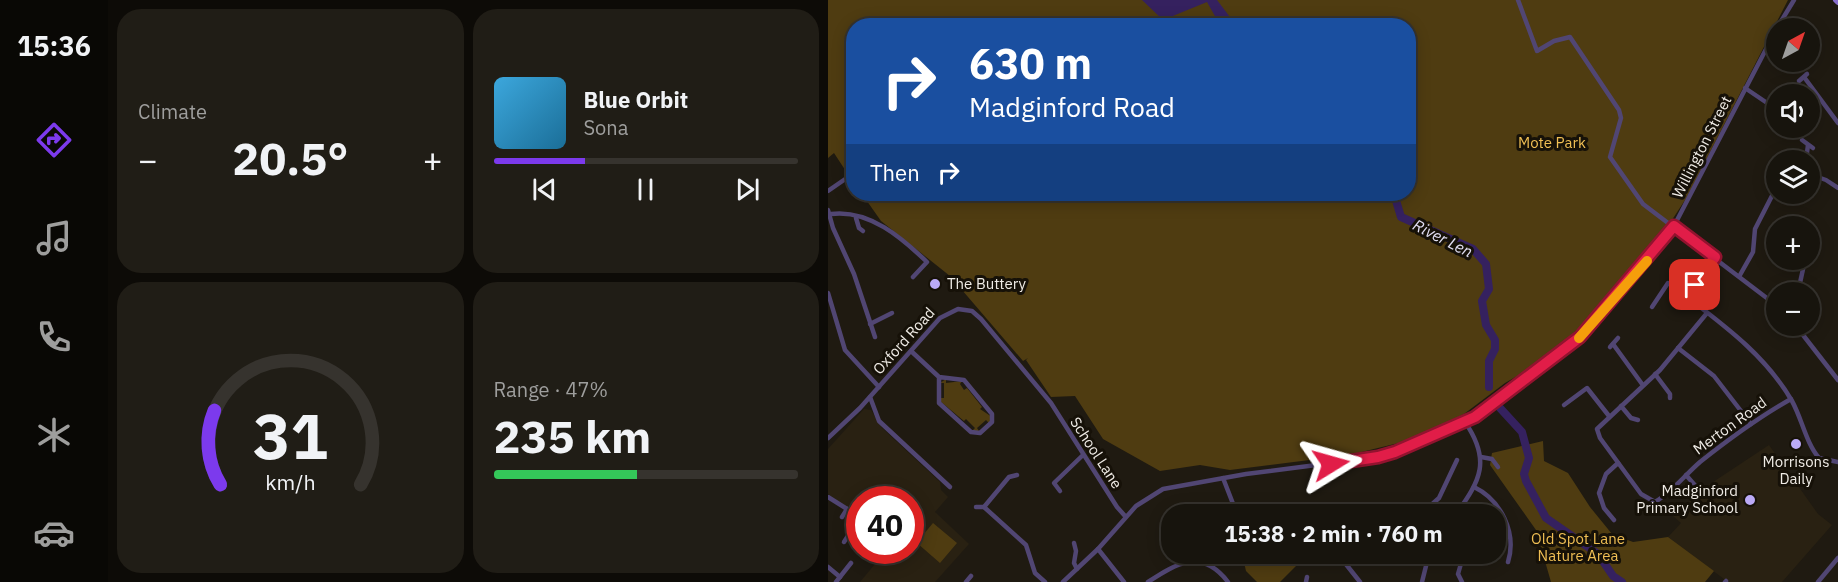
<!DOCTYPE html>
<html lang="en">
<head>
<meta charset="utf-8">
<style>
	:root { --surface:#17140d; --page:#201d16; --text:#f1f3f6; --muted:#9e9e9d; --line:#36332e; --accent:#7c3aed }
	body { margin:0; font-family:"IBM Plex Sans",sans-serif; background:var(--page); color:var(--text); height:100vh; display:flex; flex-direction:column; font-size:22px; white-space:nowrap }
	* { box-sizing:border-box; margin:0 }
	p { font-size:20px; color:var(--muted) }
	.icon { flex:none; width:33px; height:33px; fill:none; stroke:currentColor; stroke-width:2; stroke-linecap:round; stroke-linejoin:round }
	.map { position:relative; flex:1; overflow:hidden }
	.drawer { display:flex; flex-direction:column; gap:9px; padding:9px; background:#0d0b07; width:720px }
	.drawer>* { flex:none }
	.top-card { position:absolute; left:18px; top:18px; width:570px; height:183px; border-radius:24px; box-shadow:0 3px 15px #0003,0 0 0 2px var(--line); background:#1a4fa0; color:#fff; overflow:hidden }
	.needle { width:39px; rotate:40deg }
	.fabs { position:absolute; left:938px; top:18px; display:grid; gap:12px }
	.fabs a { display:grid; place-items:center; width:54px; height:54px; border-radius:50%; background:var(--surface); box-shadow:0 3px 15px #0003,0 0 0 2px var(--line); font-size:30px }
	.speed { position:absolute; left:18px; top:486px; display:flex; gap:12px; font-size:30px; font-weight:700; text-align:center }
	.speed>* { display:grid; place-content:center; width:78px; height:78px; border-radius:50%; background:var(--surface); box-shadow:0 3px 15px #0003,0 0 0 2px var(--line); line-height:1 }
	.speed .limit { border:9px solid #d22; background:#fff; color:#111 }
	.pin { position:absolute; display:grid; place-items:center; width:51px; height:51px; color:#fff; margin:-26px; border-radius:12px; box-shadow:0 3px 9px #0006 }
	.me { position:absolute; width:66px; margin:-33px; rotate:82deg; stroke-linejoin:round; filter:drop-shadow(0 0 4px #0008) }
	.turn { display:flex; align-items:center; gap:21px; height:126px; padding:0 24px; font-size:27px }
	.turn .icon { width:78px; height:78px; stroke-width:2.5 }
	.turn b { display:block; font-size:42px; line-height:51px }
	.then { display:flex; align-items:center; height:57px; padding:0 24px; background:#0003; gap:12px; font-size:22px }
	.big { font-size:45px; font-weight:800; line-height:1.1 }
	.drawer .widget { flex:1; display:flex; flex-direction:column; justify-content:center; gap:9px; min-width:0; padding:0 21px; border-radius:24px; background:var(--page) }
	.drawer .dial { align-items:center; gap:0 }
	.dial svg { height:156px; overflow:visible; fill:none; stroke:var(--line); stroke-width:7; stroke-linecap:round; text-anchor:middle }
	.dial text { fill:var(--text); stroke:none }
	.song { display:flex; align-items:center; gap:18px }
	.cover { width:72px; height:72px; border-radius:9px; background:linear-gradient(135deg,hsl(200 70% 55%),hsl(200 70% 35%)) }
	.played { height:6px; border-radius:3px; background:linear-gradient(90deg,var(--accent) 30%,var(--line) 30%) }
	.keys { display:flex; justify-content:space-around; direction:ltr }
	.heat { display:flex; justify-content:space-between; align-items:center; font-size:33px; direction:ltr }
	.charge { height:9px; border-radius:4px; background:linear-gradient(90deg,#34c759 47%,var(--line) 0) }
	.drawer .tiles { flex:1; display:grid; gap:9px; grid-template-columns:repeat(2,1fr) }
	.trip { position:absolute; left:333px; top:504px; width:345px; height:60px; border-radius:24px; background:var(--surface); box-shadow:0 3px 15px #0003,0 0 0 2px var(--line); font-weight:800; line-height:60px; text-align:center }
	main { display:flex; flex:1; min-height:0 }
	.tab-bar { display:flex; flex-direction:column; width:108px; justify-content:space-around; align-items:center; background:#090805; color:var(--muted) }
	.tab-bar .icon { width:42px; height:42px }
	.tab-bar .current { color:var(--accent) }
	.tab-bar b { font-size:27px; color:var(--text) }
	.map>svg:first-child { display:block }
	.built { fill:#292112 }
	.green { fill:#4f3c11 }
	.water { fill:#35215f }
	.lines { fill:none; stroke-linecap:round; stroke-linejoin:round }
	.river { stroke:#35215f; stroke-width:8 }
	.minor { stroke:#514673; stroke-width:4.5 }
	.major { stroke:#886ecc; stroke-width:6 }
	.route-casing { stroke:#92132f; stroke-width:15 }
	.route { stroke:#e11d48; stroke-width:10 }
	.slow { stroke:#f59e0b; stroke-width:10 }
	.poi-dot { fill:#bbaaf6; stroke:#161108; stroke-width:2 }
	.labels { text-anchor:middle; stroke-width:6; stroke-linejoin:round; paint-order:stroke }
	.park-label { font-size:15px; fill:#f0bf54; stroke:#161108 }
	.street-label { font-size:15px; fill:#f0ece6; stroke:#161108 }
	.poi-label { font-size:15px; fill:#f0ece6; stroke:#161108; text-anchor:start }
	.water-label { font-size:16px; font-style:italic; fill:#e2dff3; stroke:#161108 }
</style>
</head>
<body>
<main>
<nav class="tab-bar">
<b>15:36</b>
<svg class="icon current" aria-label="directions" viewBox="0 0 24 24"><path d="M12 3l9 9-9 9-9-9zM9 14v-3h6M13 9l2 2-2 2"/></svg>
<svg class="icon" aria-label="music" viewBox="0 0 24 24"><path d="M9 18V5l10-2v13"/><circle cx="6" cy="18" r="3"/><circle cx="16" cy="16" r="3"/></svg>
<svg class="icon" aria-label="phone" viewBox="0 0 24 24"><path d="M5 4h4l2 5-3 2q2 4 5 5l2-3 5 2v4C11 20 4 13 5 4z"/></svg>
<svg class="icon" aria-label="climate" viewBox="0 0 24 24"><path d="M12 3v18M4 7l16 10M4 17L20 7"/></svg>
<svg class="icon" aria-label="car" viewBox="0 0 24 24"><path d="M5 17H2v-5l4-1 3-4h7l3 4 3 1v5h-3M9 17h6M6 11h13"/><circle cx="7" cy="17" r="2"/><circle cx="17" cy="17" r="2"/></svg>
</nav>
<section class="drawer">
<div class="tiles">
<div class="widget"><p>Climate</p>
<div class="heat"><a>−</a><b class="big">20.5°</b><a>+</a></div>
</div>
<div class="widget">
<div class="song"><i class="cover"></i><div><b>Blue Orbit</b><p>Sona</p></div></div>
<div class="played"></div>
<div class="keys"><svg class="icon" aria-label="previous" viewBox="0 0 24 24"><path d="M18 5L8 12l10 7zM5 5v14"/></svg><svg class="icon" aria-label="pause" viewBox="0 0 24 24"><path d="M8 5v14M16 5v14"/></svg><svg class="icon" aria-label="next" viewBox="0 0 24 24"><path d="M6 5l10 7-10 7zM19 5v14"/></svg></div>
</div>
<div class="widget dial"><svg viewBox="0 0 100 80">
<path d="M14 69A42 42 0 1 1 86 69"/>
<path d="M14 69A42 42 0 0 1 11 31" stroke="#7c3aed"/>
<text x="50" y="56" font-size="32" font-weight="700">31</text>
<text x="50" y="72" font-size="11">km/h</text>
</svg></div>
<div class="widget"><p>Range · 47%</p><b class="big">235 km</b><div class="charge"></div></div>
</div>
</section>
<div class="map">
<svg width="1010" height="582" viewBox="0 0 1010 582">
	<rect width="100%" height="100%" fill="#1f1a11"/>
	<g class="built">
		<polygon points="36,409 43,410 54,428 112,482 113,490 120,497 107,512 141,544 107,582 32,582 47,564 33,551 82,550 82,500 32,500 31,521 25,511 0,494 0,449"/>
		<polygon points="941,445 990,514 1004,525 954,582 900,582 840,537 853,523 845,516 879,486"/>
	</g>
	<g class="green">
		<polygon points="0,0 960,0 859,197 823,252 782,299 735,343 707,366 677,383 636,414 583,440 521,455 402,470 372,465 332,471 275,439 247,396 223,397 198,360 200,358 195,361 122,276 53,221 34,194 580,194 580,26 26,26 25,182 6,153 0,158"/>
		<polygon points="118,379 118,383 134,381 132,384 136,390 139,388 154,407 152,409 164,417 161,423 158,420 149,428 151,431 144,431 147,428 138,419 136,421 112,401 112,398 116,398 116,383 112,383"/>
		<polygon points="715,441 716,461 740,473 762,507 784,534 805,542 840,537 886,571 877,582 723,582 708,530 662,465 664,453"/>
		<polygon points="105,523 129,543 112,563 89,543 83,544 83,535 90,541"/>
		<polygon points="414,554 476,554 469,565 452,582 429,582 418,571"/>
	</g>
	<polygon class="water" points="314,0 389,0 408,25 392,25 379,2 335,20"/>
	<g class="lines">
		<g class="river">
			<polyline points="566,194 573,217 645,249 658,264 661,289 654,301 658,325 667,340 667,349 661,361 661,387"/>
			<polyline points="672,408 694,432 701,458 696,474 698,481 718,518 770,554 785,576 794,582"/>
		</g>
		<g class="minor">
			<polyline points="690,0 709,51 726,41 742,37 791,110 793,118 782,157 815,204 948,305"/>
			<polyline points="949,28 966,0"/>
			<polyline points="976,77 1010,123"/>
			<polyline points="971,81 979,74"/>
			<polyline points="917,88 948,109"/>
			<polyline points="974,140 985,148"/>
			<polyline points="978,160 980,145"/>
			<polyline points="981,174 998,180 1010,188"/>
			<polyline points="0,191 26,173"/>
			<polyline points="0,210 5,228 26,274 47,337"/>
			<path d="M3 214C41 209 74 238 99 262L85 277"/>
			<polyline points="28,218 31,228 35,231"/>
			<polyline points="981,230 984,231"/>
			<polyline points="912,275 925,252 927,229 948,188"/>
			<polyline points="970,292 977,260"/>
			<polyline points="0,293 17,350 51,387"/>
			<path d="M860 294 863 300C901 329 939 358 964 401 974 419 978 443 991 458L1010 462"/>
			<polyline points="860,294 887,257"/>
			<polyline points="824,307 840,283 860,294"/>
			<path d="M879 313 832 370 769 429 772 438 813 494 827 502C844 492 857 475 872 462 901 439 931 417 963 399"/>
			<polyline points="42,324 64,313"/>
			<polyline points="968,326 1010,380"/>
			<polyline points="785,344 814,384"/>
			<polyline points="782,347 790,338"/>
			<polyline points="850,348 886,376 923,424"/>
			<polyline points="83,351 111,377 136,380 164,414 164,422 152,433 143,432 111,403 111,377"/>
			<polyline points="827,374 842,394 842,398"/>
			<polyline points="42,397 51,421 122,487"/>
			<polyline points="736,405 759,388 781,416"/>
			<polyline points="793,406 803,418 810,420"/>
			<polyline points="0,438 32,408 112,318 130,309 144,311 153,319 223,403 289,507 297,516"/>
			<polyline points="653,457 664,459 670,467"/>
			<polyline points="858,475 871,490"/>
			<polyline points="395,478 409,514"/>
			<path d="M646 487C673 500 689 533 680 562"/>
			<polyline points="232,491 226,483 255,455"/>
			<polyline points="0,497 19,509 14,517"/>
			<polyline points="605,506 614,514"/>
			<polyline points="148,507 156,507 198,545 207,573 217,582"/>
			<polyline points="156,507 181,477 189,475"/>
			<path d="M19 509C28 520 29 530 23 542"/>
			<polyline points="520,514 532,508"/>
			<polyline points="593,514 611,498 629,460"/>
			<path d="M628 514C653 480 663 460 637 422"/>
			<polyline points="786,520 776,508 771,493 778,474 790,463"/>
			<polyline points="16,542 27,525"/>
			<polyline points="246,543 248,551 246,563 249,569"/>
			<polyline points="270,549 296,582"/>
			<polyline points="558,558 568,554"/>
			<polyline points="499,559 517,563 532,582"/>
			<polyline points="0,567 12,577"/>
			<polyline points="8,582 23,563"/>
			<polyline points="138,582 143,576"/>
			<polyline points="235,582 270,549 308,506 335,489 418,474 550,457 647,417 752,337 846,226 948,30"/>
			<path d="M320 582C349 563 374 548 400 582"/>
			<polyline points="478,582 479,577"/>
			<polyline points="594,582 601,554"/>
			<polyline points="634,582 630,574 634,560"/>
			<polyline points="897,582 898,581"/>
			<polyline points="990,582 1010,558"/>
		</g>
		<polyline class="major" points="1008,0 1010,2"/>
	</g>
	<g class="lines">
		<defs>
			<polyline id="route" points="503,464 550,457 567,452 647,417 752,337 846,226 887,257 867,285"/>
		</defs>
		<use href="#route" class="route-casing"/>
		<use href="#route" class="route"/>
		<polyline class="slow" points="751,338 819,261"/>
	</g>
	<g class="poi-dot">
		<circle cx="107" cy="284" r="6"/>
		<circle cx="968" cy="444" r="6"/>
		<circle cx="922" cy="500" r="6"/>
	</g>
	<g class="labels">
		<g class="park-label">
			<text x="724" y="148">Mote Park</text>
			<text x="750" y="544">Old Spot Lane<tspan x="750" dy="17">Nature Area</tspan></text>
		</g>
		<g class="street-label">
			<text transform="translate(874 147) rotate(-63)" y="5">Willington Street</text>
			<text transform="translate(76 341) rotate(-48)" y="5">Oxford Road</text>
			<text transform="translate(902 426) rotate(-36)" y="5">Merton Road</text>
			<text transform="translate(268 453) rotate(57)" y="5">School Lane</text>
		</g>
		<g class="poi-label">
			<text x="119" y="289">The Buttery</text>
			<text x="968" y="467" text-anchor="middle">Morrisons<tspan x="968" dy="17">Daily</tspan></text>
			<text x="910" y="496" text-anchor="end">Madginford<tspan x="910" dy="17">Primary School</tspan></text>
		</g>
		<g class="water-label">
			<text transform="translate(615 238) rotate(27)" y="6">River Len</text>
		</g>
	</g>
</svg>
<div class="fabs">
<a><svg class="needle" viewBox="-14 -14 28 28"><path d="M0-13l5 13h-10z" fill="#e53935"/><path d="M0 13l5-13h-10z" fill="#9e9e9d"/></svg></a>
<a><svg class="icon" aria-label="sound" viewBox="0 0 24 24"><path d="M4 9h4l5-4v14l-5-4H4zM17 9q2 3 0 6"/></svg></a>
<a><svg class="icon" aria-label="layers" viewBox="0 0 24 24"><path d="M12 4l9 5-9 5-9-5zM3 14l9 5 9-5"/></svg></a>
<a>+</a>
<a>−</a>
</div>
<div class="speed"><div class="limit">40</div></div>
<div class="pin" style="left:867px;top:285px;background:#d93025"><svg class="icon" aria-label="arrive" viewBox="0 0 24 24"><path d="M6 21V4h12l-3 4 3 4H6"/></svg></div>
<svg class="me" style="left:503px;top:464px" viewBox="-20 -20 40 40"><path d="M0-17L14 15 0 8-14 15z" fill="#e11d48" stroke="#fff" stroke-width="4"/></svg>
<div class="trip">15:38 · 2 min · 760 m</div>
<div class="top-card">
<div class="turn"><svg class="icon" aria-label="right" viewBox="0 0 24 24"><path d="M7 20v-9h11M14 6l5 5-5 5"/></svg><div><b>630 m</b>Madginford Road</div></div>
<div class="then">Then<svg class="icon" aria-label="right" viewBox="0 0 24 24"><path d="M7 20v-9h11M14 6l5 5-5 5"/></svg></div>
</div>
</div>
</main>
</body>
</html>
